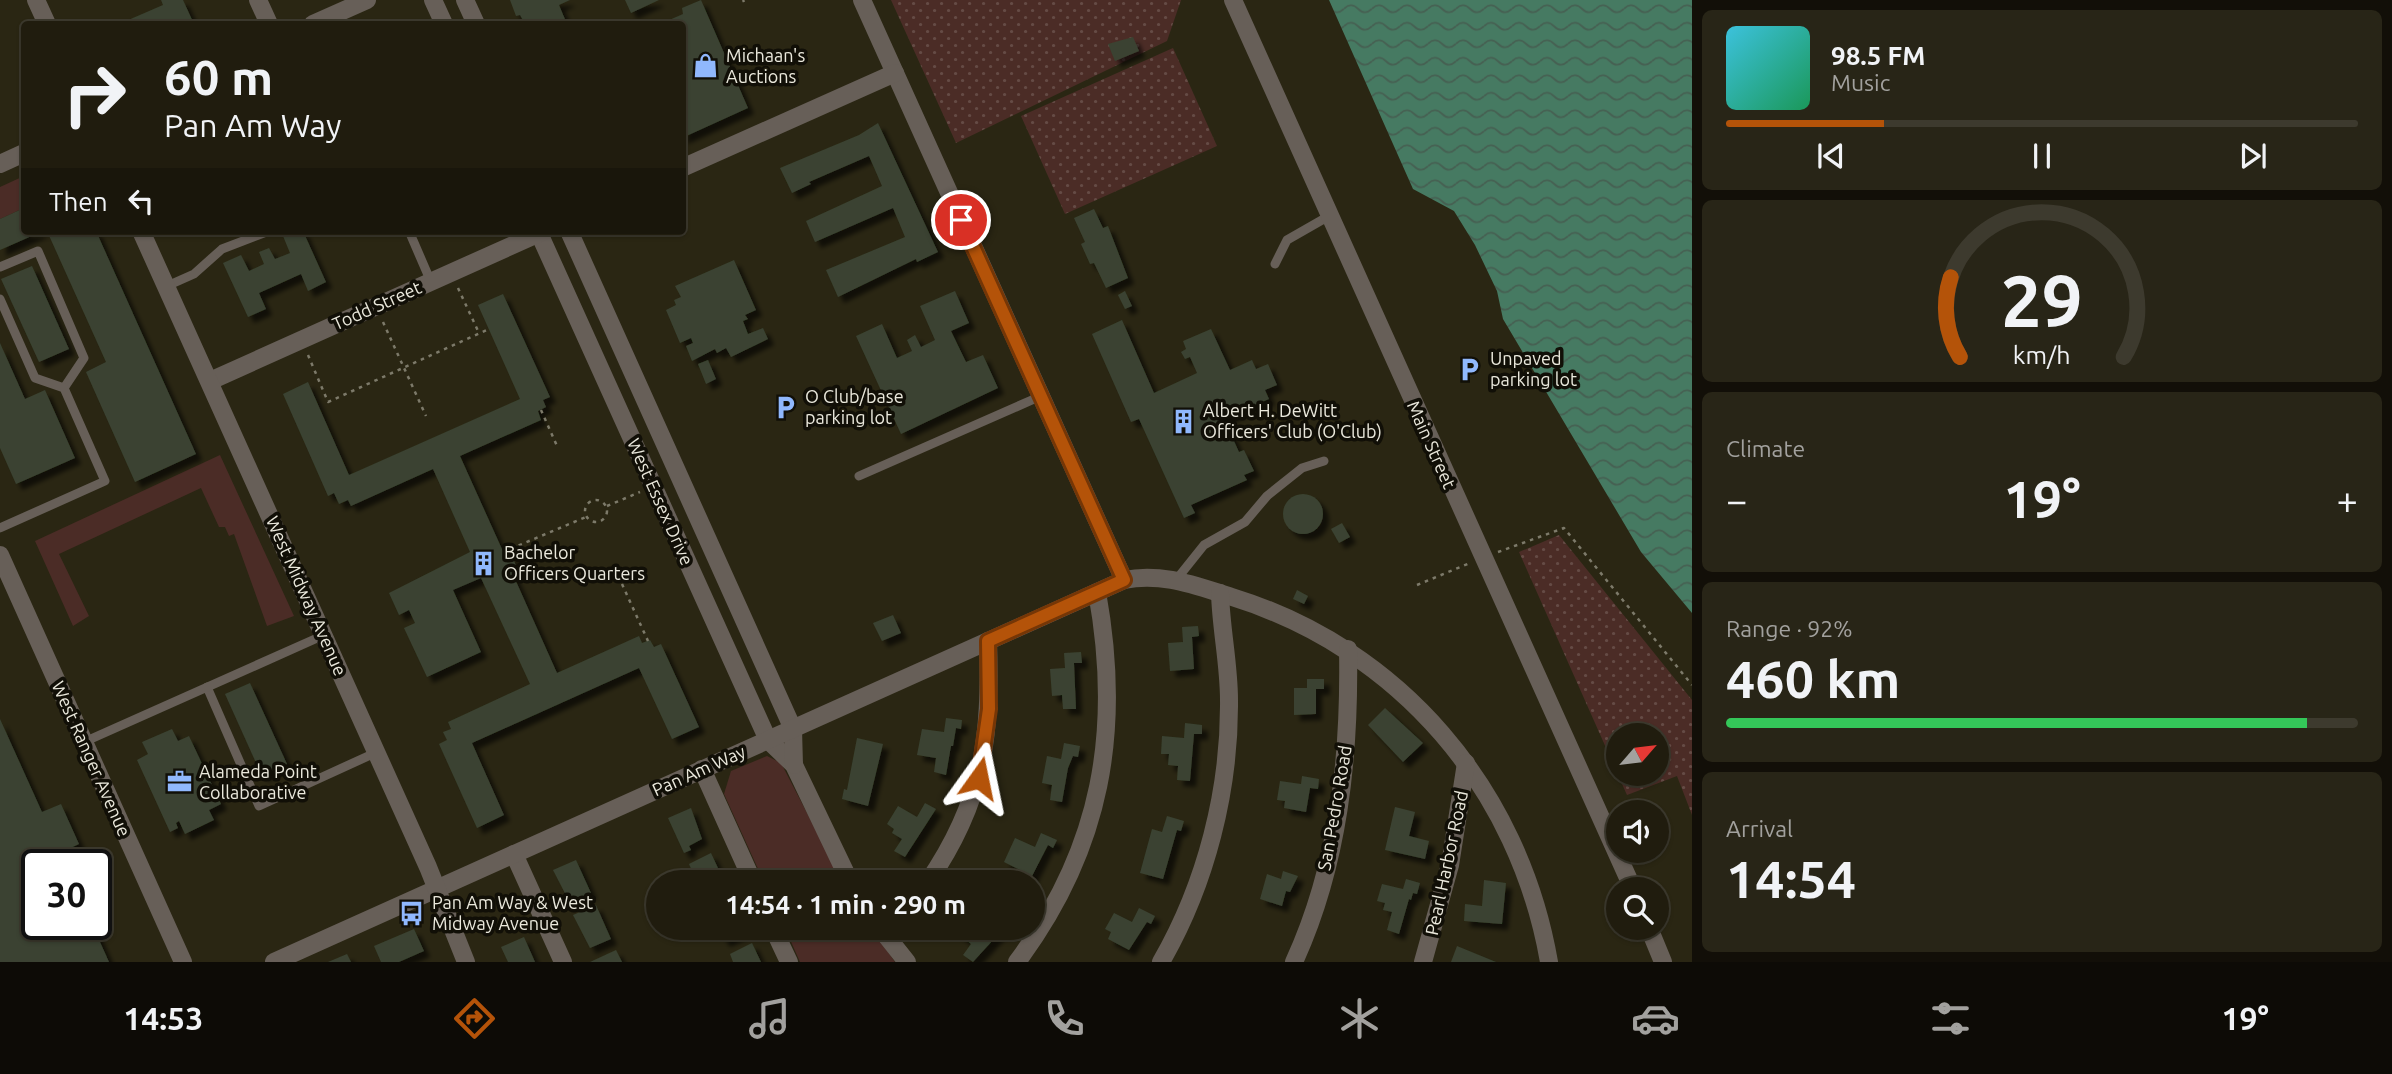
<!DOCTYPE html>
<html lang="en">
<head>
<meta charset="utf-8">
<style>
	:root { --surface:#201c0e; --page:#282517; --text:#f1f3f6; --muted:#a2a19e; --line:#3d3a2e; --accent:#b45309 }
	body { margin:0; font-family:Ubuntu,sans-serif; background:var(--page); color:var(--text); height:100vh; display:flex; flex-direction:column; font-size:26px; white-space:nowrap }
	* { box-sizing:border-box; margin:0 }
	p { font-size:23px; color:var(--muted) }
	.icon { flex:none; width:38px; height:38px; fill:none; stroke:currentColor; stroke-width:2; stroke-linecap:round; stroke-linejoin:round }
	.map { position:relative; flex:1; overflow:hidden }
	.sheet { display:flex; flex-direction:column; gap:10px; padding:10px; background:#120f08; width:700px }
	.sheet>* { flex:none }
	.banner { position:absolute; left:21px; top:21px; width:665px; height:214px; border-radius:7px; box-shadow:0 2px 5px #0004,0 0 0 2px var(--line); background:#201c0e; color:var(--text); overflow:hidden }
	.needle { width:46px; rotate:62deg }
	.fabs { position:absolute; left:1606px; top:723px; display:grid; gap:14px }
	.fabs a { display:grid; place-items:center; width:63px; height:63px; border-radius:50%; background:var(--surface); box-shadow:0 2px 5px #0004,0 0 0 2px var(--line); font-size:35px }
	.speed { position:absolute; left:21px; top:849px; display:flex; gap:14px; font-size:35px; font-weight:700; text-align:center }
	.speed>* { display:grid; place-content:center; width:91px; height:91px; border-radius:50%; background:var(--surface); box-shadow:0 2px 5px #0004,0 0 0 2px var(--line); line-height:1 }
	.speed .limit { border:4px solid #111; border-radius:10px; background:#fff; color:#111 }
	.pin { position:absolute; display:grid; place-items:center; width:60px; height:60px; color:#fff; margin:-30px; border:4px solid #fff; border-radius:50%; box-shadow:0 2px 7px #0007 }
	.me { position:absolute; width:77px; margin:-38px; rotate:12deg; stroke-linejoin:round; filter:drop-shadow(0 0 5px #0008) }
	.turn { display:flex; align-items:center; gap:24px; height:147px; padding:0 28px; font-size:32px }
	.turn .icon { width:91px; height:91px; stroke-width:2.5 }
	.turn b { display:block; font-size:49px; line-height:60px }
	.then { display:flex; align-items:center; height:66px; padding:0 28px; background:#0003; gap:14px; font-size:26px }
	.big { font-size:52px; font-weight:600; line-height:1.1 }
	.sheet .card { flex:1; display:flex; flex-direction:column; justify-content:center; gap:10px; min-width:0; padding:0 24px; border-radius:10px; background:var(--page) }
	.sheet .dial { align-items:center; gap:0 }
	.dial svg { height:182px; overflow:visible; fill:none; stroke:var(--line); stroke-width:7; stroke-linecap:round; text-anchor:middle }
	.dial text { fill:var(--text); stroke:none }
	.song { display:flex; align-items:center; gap:21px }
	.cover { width:84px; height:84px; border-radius:10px; background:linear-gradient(135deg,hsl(190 70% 55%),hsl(150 70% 35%)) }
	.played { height:7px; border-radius:4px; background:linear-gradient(90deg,var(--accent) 25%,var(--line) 25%) }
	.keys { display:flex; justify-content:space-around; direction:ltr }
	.heat { display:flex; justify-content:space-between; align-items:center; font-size:38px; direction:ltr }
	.charge { height:10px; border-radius:5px; background:linear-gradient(90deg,#34c759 92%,var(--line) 0) }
	.trip { position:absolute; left:646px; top:870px; width:399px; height:70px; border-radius:35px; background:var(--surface); box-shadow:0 2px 5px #0004,0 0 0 2px var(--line); font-weight:600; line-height:70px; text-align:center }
	.tabs { display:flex; height:112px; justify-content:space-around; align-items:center; background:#0d0b06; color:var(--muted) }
	.tabs .icon { width:49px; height:49px }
	.tabs .selected { color:var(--accent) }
	.tabs b { font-size:32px; color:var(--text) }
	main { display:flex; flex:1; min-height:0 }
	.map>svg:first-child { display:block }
	.grass { fill:#4b2c26 }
	.park { fill:url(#park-dots); fill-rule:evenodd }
	.water { fill:url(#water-waves) }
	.building { fill:#3a4331; filter:url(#shadow) }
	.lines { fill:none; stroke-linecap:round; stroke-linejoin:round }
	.path { stroke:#7d7a6a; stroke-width:2.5; stroke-dasharray:3.5 5; stroke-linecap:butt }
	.service { stroke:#675f58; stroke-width:9 }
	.minor { stroke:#675f58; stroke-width:18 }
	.tertiary { stroke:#675f58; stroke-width:18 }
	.route-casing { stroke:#753606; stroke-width:18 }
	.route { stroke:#b45309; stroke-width:12 }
	.labels { text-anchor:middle; stroke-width:7; stroke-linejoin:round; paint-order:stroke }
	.poi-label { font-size:18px; fill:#eae8dc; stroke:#110f07; text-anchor:start }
	.street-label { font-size:18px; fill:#eae8dc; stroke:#110f07 }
</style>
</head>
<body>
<main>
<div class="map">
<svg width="1692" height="962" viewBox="0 0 1692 962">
	<defs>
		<pattern id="park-dots" width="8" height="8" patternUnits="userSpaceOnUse" patternTransform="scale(1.75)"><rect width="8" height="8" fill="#4b2c26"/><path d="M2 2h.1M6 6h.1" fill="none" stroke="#654b45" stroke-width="1.8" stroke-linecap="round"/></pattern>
		<pattern id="water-waves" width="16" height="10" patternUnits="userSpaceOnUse" patternTransform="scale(1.75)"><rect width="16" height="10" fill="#467a62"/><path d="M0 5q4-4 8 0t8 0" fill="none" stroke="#466052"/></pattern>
		<filter id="shadow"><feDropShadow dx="6" dy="6" stdDeviation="2" flood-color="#0009"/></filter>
	</defs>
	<rect width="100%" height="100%" fill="#2a2613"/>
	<g class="grass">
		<polygon points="24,176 24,208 0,219 0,187"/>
		<polygon points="220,455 294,616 267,626 234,534 229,536 225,527 219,527 201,488 59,554 89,616 73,626 35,541"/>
		<polygon points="767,756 781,763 843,882 764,882 724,794 731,771"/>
		<polygon points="785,928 871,928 895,962 800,962"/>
	</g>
	<g class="park">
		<polygon points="891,0 1181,0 1167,41 956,143"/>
		<polygon points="1173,48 1217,146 1065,214 1021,116"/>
		<path d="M1559 535 1692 700V815L1677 776 1627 795 1519 552ZM1619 735H1657V774H1619Z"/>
	</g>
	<polygon class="water" points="1329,0 1692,0 1692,613 1641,552 1503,319 1497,291 1475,245 1454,211 1413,189"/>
	<g class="building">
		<polygon points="161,0 183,0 194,24 119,24 163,5"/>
		<polygon points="510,0 570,0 559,5 567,24 525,24 520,15 516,16"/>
		<polygon points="625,0 659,0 631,13"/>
		<polygon points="701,0 748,108 682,138 682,24 660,24 683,14 682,8"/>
		<polygon points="1133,37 1139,51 1115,61 1108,44"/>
		<polygon points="878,123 938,252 917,262 916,259 838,297 826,270 905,237 893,208 815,242 806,221 882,186 869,156 809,182 811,184 792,193 780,168 859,135"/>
		<polygon points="24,208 24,231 43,231 0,250 0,219"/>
		<polygon points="1094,209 1103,228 1108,226 1128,278 1106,288 1094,263 1090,264 1081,244 1085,242 1074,218"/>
		<polygon points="47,231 96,231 196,454 135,482 86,372 106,362"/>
		<polygon points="293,231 303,231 326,282 308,291 301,274 259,293 266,309 248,317 223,263 241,255 249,271 264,264 259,252 269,248 275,259 290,253 283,236"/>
		<polygon points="734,260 756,310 745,315 748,319 743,321 748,334 763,328 768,339 731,357 726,348 717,353 715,349 692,361 686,346 693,343 691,338 680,343 666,310 676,305 674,300 681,297 675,286"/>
		<polygon points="32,266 69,349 39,362 1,279"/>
		<polygon points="955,291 969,323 951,331 966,362 983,355 998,388 901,434 856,336 882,324 897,358 912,351 907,340 915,335 921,347 935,340 920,306"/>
		<polygon points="1125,291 1132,306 1125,309 1118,295"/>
		<polygon points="503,294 550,397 543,400 546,407 538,411 541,420 460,456 506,558 512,556 517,568 511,570 557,673 639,636 642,643 650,640 654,647 661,644 699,727 672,739 639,668 472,743 504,815 477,828 439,744 447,740 443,732 451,729 448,722 530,684 481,578 453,590 481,652 427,677 404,628 415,623 409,610 399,615 389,593 470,552 433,469 351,506 348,500 339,504 334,493 328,496 283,394 308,382 349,475 520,399 478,305"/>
		<polygon points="1122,320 1154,393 1197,373 1190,357 1185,359 1181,352 1186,349 1183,341 1211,329 1230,370 1252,360 1256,369 1268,364 1277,385 1265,390 1269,399 1224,419 1239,452 1244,450 1254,471 1244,475 1247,480 1191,505 1195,513 1184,518 1139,419 1131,422 1092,334"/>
		<polygon points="0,343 25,399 45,390 75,458 16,484 0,448"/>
		<polygon points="708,360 716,379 706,384 698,364"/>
		<circle cx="1303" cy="514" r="20"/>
		<polygon points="1342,523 1350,537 1339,543 1331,529"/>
		<polygon points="1297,590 1308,596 1304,604 1293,599"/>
		<polygon points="893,615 901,633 882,641 873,623"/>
		<polygon points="1198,626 1199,636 1192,637 1194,669 1170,671 1168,643 1183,642 1182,627"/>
		<polygon points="1081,652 1082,663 1074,663 1076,709 1063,709 1062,695 1052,696 1050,669 1065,668 1064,653"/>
		<polygon points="1307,679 1324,679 1324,689 1316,689 1316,714 1294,715 1294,688 1307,688"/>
		<polygon points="250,683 287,764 262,776 225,694"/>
		<polygon points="1385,708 1423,743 1403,762 1368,725"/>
		<polygon points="946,718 962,720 961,729 956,728 953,746 951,746 946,775 934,772 936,758 917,755 922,729 944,732"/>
		<polygon points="0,719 42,812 61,804 79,844 60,853 65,864 37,864 37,924 92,924 109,962 0,962"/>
		<polygon points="1185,723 1202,725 1202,734 1194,734 1190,781 1177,780 1178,766 1168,765 1169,754 1161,754 1162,736 1184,738"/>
		<polygon points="172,729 178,741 189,736 221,804 209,810 214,820 185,834 179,821 176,823 178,828 170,832 137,760 148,754 142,742"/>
		<polygon points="857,738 883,744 868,806 842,799 844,789 847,790"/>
		<polygon points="1064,743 1080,746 1078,757 1073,756 1068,768 1062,802 1050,800 1052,785 1042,783 1047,756 1061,759"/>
		<polygon points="1302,776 1319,779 1318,789 1310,788 1306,812 1284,808 1285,801 1277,800 1280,781 1301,784"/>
		<polygon points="925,803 936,809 905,857 894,851 902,839 892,833 894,829 887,824 898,806 917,817"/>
		<polygon points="1395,807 1415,812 1409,836 1429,841 1425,859 1385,850"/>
		<polygon points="691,808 702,839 689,846 691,850 684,853 668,818"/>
		<polygon points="1167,816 1184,821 1181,831 1177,830 1163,879 1140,873 1152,829 1162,832"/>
		<polygon points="1041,833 1057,840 1053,848 1048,845 1029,882 1015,882 1020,870 1004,862 1015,838 1035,847"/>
		<polygon points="711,853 724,881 697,882 689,864"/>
		<polygon points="576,860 591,893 570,903 553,870"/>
		<polygon points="1283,871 1298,876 1290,892 1286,891 1282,906 1260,899 1267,874 1281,879"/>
		<polygon points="1406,879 1420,883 1417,894 1413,893 1411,900 1409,899 1399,934 1387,930 1392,912 1383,910 1385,903 1377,901 1382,884 1403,889"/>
		<polygon points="1484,880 1506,883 1502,924 1464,921 1465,904 1482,906"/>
		<polygon points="596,905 611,939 590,948 573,915"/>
		<polygon points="1139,908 1155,916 1151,924 1147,922 1129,950 1108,939 1111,932 1105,929 1114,913 1132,922"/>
		<polygon points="717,928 743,928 744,932 724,941"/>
		<polygon points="956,928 1012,928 1009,932 1004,928 973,962 963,955 971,944 954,930"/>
		<polygon points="414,929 424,951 399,962 381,962 374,946"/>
		<polygon points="524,937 535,962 508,962 501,947"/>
		<polygon points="752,943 761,962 733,962 730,954"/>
		<polygon points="1457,946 1496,962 1451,962"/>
		<polygon points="616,950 622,962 590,962"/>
		<polygon points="347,954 351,962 328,962"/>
	</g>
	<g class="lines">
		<g class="path">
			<polyline points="743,0 744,2"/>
			<polyline points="458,288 479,333"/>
			<polyline points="383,322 426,416"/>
			<polyline points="308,355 328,402 489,329"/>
			<polyline points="541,410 557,446"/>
			<circle cx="596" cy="511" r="11"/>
			<polyline points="607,506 640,492"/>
			<polyline points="503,552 586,517"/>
			<polyline points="1498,552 1564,528 1692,685"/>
			<polyline points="622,584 648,641"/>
			<polyline points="1417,585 1470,563"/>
		</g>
		<g class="service">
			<polyline points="409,231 431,282"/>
			<polyline points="1275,264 1287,240 1329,216"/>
			<polyline points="0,267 38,251 84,358 64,388"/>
			<polyline points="167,286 194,274 222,249 269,231"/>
			<polyline points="0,299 35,378 64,388 105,481 0,528"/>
			<polyline points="859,476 1041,396"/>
			<polyline points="1176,580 1204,545 1245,522 1267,496 1302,468 1324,461"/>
			<polyline points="207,687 259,806 377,752"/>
			<polyline points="84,742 324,635"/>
			<polyline points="1639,812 1640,811"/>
		</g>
		<g class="minor">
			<polyline points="258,0 269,24"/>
			<polyline points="433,0 444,24"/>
			<polyline points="465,0 476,24"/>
			<polyline points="862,0 1124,580"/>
			<polyline points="682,168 895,73"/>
			<polyline points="538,231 768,740 794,765 850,882"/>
			<polyline points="569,231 793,729 794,765"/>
			<polyline points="210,381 544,231"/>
			<polyline points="0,555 183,962"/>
			<polyline points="702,769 753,882"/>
			<polyline points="514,854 563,962"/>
			<path d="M928 882C984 800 991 738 988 641"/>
			<polyline points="773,928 789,962"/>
			<polyline points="880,928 907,962"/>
			<path d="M274 962 1124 580C1162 572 1196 586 1232 597 1400 649 1519 789 1549 962"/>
			<path d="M1017 962C1102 848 1122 730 1097 592"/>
			<path d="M1161 962C1206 884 1230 790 1229 700 1229 664 1221 629 1220 593"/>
			<path d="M1294 962C1339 864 1350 756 1348 649"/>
			<polyline points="1423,962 1450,865 1466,763"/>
		</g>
		<g class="tertiary">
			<polyline points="36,0 47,24"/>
			<polyline points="1233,0 1633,889"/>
			<polyline points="313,24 367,0"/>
			<polyline points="0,164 24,153"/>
			<polyline points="141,231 428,867 466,962"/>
			<polyline points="1649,928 1663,962"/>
		</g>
	</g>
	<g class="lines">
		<defs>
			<polyline id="route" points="961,220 1124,580 988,641 989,709 979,778"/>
		</defs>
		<use href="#route" class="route-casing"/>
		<use href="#route" class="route"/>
	</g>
	<defs>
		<symbol id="shop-bare" viewBox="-9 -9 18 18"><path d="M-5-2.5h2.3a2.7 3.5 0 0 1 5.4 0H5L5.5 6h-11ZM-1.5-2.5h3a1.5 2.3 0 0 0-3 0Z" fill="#90b8fd" stroke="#110f07" stroke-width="2.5" paint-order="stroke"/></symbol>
		<symbol id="parking-bare" viewBox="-9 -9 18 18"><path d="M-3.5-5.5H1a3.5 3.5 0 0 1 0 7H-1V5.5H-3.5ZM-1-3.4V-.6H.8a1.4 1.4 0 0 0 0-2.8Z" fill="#90b8fd" stroke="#110f07" stroke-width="2.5" paint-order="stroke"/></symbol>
		<symbol id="building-bare" viewBox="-9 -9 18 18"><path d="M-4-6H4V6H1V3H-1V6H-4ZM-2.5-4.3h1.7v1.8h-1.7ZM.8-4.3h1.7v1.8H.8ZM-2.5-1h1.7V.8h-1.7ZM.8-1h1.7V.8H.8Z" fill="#90b8fd" stroke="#110f07" stroke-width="2.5" paint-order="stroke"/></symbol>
		<symbol id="office-bare" viewBox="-9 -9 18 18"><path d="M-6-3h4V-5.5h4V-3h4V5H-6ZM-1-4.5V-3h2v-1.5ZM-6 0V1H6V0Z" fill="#90b8fd" stroke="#110f07" stroke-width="2.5" paint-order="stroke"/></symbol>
		<symbol id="bus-bare" viewBox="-9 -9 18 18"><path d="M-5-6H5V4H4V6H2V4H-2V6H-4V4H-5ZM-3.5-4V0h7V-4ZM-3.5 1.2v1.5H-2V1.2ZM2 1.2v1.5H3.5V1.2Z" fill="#90b8fd" stroke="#110f07" stroke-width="2.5" paint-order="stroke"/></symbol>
	</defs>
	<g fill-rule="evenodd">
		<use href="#shop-bare" x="688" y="48" width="35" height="35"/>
		<use href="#parking-bare" x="1452" y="352" width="35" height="35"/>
		<use href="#parking-bare" x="768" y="390" width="35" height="35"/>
		<use href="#building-bare" x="1166" y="404" width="35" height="35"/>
		<use href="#building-bare" x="466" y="546" width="35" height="35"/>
		<use href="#office-bare" x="162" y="764" width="35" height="35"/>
		<use href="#bus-bare" x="394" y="896" width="35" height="35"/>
	</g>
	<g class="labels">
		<g class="poi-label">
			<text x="726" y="62">Michaan's<tspan x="726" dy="21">Auctions</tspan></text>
			<text x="1490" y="365">Unpaved<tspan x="1490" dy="21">parking lot</tspan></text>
			<text x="805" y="403">O Club/base<tspan x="805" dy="21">parking lot</tspan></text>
			<text x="1203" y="417">Albert H. DeWitt<tspan x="1203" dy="21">Officers' Club (O'Club)</tspan></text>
			<text x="504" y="559">Bachelor<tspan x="504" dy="21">Officers Quarters</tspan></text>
			<text x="199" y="778">Alameda Point<tspan x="199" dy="21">Collaborative</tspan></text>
			<text x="432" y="909">Pan Am Way &amp; West<tspan x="432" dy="21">Midway Avenue</tspan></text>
		</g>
		<g class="street-label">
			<text transform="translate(377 306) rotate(-24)" y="6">Todd Street</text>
			<text transform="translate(1431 445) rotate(66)" y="6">Main Street</text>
			<text transform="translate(660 502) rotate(66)" y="6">West Essex Drive</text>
			<text transform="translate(306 596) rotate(66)" y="6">West Midway Avenue</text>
			<text transform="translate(91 759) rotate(66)" y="6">West Ranger Avenue</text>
			<text transform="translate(699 771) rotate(-24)" y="6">Pan Am Way</text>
			<text transform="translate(1335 808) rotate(-80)" y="6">San Pedro Road</text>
			<text transform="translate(1447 863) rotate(-78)" y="6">Pearl Harbor Road</text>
		</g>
	</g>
</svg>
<div class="fabs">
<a><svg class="needle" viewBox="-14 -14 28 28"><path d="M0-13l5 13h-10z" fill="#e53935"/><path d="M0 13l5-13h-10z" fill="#a2a19e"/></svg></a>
<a><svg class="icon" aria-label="sound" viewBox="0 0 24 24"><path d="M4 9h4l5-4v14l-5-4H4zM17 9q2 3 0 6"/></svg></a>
<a><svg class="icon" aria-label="search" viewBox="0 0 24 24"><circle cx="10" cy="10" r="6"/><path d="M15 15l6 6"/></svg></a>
</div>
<div class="speed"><div class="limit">30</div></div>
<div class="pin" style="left:961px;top:220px;background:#d93025"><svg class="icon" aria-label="arrive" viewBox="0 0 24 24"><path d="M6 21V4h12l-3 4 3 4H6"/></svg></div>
<svg class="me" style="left:979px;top:778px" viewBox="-20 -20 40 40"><path d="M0-17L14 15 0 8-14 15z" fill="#b45309" stroke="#fff" stroke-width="4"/></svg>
<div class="trip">14:54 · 1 min · 290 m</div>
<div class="banner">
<div class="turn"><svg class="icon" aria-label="right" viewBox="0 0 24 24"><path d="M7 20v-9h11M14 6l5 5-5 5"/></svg><div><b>60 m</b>Pan Am Way</div></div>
<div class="then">Then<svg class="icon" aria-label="left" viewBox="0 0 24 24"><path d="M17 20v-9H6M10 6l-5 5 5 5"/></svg></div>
</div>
</div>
<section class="sheet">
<div class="card">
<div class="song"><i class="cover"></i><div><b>98.5 FM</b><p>Music</p></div></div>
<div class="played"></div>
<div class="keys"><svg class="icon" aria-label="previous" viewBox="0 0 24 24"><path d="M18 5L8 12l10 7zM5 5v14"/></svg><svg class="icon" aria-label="pause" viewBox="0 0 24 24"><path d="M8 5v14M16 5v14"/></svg><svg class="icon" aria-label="next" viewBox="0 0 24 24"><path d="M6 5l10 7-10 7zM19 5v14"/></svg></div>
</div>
<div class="card dial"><svg viewBox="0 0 100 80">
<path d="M14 69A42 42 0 1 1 86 69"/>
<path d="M14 69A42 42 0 0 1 10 34" stroke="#b45309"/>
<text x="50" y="56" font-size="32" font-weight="700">29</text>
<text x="50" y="72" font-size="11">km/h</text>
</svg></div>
<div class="card"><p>Climate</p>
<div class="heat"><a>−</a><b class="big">19°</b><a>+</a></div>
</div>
<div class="card"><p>Range · 92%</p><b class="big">460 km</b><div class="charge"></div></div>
<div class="card"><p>Arrival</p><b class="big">14:54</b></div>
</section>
</main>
<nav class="tabs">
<b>14:53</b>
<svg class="icon selected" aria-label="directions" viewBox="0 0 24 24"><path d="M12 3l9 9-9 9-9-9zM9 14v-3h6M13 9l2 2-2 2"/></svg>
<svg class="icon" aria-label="music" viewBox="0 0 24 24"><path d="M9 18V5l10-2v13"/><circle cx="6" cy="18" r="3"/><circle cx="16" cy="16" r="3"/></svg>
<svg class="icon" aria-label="phone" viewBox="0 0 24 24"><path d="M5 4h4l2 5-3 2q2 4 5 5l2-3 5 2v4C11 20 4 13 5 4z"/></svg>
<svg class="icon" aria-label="climate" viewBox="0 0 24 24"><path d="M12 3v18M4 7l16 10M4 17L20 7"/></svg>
<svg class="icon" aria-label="car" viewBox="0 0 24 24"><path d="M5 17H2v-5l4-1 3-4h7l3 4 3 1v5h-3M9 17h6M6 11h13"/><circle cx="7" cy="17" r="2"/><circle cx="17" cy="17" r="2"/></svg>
<svg class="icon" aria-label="filters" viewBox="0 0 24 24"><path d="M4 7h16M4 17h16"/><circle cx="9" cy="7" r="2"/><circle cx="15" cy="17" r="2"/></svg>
<b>19°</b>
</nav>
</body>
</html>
